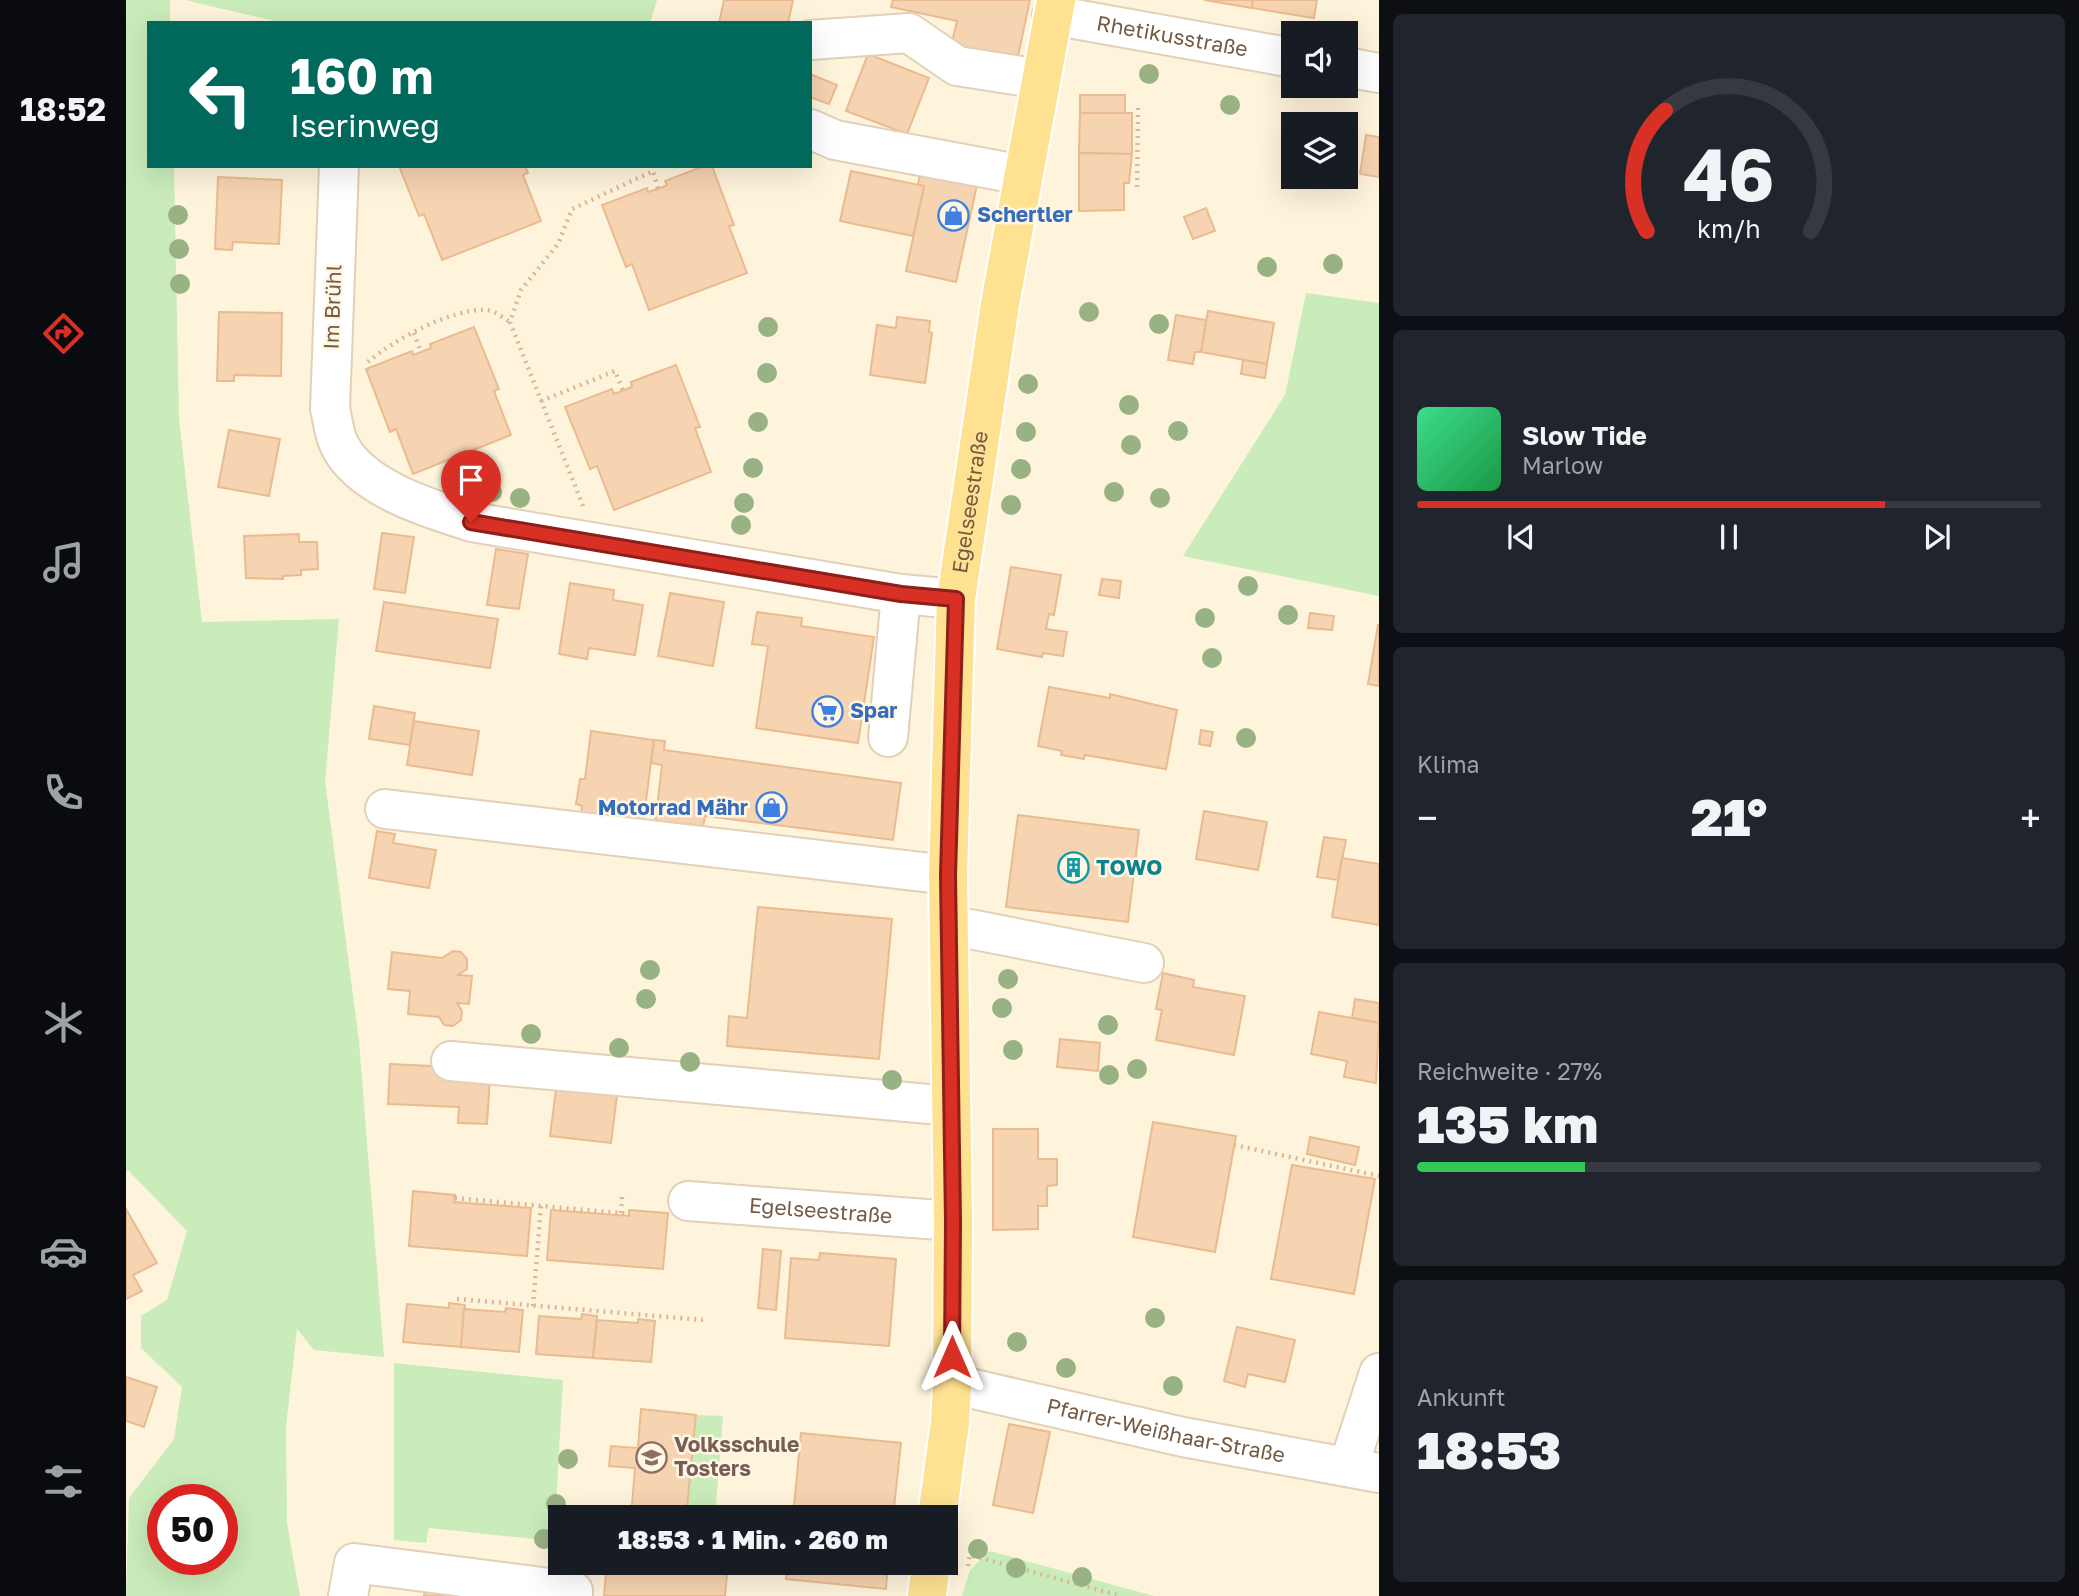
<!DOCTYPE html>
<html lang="de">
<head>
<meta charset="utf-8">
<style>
	:root { --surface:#171b24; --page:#20242c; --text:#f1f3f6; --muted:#9ea1a6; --line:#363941; --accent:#d93025 }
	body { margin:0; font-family:"Golos Text",sans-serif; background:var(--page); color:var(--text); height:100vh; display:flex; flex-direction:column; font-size:26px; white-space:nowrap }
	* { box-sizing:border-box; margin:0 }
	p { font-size:23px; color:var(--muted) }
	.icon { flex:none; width:38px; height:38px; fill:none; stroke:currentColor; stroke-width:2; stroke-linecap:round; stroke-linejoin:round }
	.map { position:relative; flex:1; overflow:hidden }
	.panel { display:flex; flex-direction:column; gap:14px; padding:14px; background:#0d0f14; width:700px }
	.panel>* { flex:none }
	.hud { position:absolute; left:21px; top:21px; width:665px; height:147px; border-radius:0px; box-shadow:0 7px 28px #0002; background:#00695c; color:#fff; overflow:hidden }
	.controls { position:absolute; left:1155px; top:21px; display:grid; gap:14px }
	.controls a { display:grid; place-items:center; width:77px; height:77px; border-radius:0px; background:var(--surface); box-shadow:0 7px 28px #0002; font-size:35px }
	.speed { position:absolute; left:21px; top:1484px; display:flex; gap:14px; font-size:35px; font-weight:700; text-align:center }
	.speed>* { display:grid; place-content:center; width:91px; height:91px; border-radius:50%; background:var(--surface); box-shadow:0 7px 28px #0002; line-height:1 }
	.speed .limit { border:10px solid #d22; background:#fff; color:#111 }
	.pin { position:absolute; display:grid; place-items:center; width:60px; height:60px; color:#fff; margin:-72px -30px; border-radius:50% 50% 50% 0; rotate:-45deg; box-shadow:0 0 7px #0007 }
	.pin .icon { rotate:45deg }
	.me { position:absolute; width:77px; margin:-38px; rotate:0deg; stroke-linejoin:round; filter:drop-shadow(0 0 5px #0008) }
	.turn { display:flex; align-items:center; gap:24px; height:147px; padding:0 28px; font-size:32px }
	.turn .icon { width:91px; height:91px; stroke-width:2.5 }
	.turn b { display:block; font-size:49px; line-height:60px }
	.big { font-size:52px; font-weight:800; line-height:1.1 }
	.panel .card { flex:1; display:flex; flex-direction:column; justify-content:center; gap:10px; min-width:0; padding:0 24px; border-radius:10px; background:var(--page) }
	.panel .dial { align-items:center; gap:0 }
	.dial svg { height:182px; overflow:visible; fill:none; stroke:var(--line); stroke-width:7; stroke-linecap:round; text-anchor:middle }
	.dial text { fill:var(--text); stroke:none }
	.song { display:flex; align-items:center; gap:21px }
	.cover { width:84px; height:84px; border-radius:10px; background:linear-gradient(135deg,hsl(150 70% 55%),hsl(140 70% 35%)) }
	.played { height:7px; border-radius:4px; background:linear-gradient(90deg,var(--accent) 75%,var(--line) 75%) }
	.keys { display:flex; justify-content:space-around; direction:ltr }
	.heat { display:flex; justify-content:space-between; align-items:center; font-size:38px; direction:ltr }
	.charge { height:10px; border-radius:5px; background:linear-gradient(90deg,#34c759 27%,var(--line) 0) }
	.trip { position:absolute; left:422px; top:1505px; width:410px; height:70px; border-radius:0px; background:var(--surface); box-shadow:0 7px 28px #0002; font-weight:800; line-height:70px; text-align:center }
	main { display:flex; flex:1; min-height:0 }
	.tabs { display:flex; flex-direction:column; width:126px; justify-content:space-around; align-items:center; background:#090b0e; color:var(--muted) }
	.tabs .icon { width:49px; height:49px }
	.tabs .on { color:var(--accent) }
	.tabs b { font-size:32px; color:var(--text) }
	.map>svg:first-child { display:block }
	.green { fill:#c9ecba; fill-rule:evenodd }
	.building { fill:#f6d3b1; stroke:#eabb90; stroke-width:2 }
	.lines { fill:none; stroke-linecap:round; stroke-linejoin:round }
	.minor-casing { stroke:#e2d0b8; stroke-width:42 }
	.major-casing { stroke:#fff; stroke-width:42 }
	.path { stroke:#dab795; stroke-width:4.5; stroke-dasharray:2 5; stroke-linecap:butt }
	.minor { stroke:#fff; stroke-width:38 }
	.major { stroke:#ffe192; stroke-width:38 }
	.tree { fill:#99b283 }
	.route-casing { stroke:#8d1f18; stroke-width:18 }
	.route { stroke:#d93025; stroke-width:12 }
	.labels { text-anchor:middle; stroke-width:5; stroke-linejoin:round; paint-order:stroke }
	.street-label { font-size:21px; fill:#755a43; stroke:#fff7e4 }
	.shop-label { font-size:21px; font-weight:bold; fill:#366cbe; stroke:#fff7e4; text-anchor:start }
	.culture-label { font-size:21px; font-weight:bold; fill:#0d838f; stroke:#fff7e4; text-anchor:start }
	.education-label { font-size:21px; font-weight:bold; fill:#785e54; stroke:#fff7e4; text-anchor:start }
</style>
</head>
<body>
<main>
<nav class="tabs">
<b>18:52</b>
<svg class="icon on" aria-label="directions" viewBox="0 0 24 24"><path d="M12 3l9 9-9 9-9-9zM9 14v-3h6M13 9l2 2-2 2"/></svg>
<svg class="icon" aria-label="music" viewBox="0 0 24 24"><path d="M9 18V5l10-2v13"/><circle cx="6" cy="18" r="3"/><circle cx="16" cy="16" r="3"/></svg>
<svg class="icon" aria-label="phone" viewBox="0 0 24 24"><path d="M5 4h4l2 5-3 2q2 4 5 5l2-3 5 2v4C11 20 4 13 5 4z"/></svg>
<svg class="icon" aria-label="climate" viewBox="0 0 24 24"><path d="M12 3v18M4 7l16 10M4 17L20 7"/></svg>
<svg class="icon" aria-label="car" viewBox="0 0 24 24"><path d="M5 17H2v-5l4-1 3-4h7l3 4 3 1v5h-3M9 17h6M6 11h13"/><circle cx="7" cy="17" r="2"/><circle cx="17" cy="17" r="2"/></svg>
<svg class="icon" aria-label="filters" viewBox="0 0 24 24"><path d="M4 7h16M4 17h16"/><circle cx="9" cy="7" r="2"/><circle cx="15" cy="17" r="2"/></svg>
</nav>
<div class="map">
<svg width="1253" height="1596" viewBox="0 0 1253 1596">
	<rect width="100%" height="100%" fill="#fef4dc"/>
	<g class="green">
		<path d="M0 0H44V23H23V166H48L53 419 76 622 213 619 199 781 233 1041 258 1357 188 1350 171 1329 160 1427 161 1523 174 1596H0L3 1498 48 1439 56 1387 15 1348V1316L41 1300 61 1231 2 1170 0 1172ZM37 1500H96V1559H37Z"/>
		<polygon points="59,0 531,0 524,23 157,23"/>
		<polygon points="1180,293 1253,303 1253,596 1057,556 1159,395"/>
		<polygon points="268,1363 437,1380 428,1541 303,1528 300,1543 268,1540"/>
		<polygon points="570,1415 597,1416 589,1517 560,1517"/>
		<polygon points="864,1551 1028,1596 836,1596 844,1570"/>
	</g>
	<g class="building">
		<polygon points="598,0 667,0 662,23 593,23"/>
		<polygon points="767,0 904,0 890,65 824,50 831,21 765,7"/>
		<polygon points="1078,0 1127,0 1126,8"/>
		<polygon points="1127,0 1191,0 1188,18 1126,8"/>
		<polygon points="742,54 803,78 781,134 720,111"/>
		<polygon points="684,74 711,85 703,104 684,97"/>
		<rect x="954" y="95" width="45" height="18"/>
		<polygon points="954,113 1006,113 1006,154 953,153"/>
		<polygon points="1240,135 1253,137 1253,177 1234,174"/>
		<polygon points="953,153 1006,154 1003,183 998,183 998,210 953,211"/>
		<polygon points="273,166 399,166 402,173 397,175 415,221 316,260 298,214 293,216"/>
		<polygon points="578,166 586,166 608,225 603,226 621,273 523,310 506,264 500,267 476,205 521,188 522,192 532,189 541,185 539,181"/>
		<polygon points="795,168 852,180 830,282 780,271 798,186 792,185"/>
		<polygon points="725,171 798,186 787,236 714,221"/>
		<polygon points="92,177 156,180 153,244 107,242 106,250 89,249"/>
		<polygon points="1080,208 1089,231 1067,239 1058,217"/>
		<polygon points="1082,311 1148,323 1141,364 1075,352"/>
		<polygon points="93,312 156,313 155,376 108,375 108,381 91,381"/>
		<polygon points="1050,315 1080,320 1075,352 1069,352 1067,364 1042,360"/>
		<polygon points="771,317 804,321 803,332 806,333 799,383 744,375 751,325 770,328"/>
		<polygon points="348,327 373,389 368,391 385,435 287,474 270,429 264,432 240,369 286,351 287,355 295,352 305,348 304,344"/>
		<polygon points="1117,360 1141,364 1139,378 1115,374"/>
		<polygon points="550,365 574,427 569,428 585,472 488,510 471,466 464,469 439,407 486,389 488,394 506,387 505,382"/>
		<polygon points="103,430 154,439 143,496 92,487"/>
		<polygon points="256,533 288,537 279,593 248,589"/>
		<polygon points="173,534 173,542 191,542 192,569 175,570 175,575 157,576 157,579 120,578 118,536"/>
		<polygon points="370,549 402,554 393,609 361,605"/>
		<polygon points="885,567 935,575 928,615 923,614 920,629 941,632 937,656 917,653 916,657 871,649"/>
		<polygon points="976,579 995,581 993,598 973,595"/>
		<polygon points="444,583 488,590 487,600 517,605 509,655 463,648 461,659 433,654"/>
		<polygon points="544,593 598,602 587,666 532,656"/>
		<polygon points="258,602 372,619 364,668 250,651"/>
		<polygon points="631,612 676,618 675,626 748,637 732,743 630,728 642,646 626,644"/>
		<polygon points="1184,613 1208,616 1206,630 1182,628"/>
		<polygon points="1252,625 1253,625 1253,686 1242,684"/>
		<polygon points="923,687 984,698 984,694 1051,710 1040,769 959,755 958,759 935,755 936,751 912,746"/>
		<polygon points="248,706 289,713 284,745 243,739"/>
		<polygon points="288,721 353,731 346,775 281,765"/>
		<polygon points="1075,730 1087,732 1084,746 1073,744"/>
		<polygon points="465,731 528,740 517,823 455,815 456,806 450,804 454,779 459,779"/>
		<polygon points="528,740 539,741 538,750 775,783 767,840 579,816 577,827 561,824 560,828 529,824 536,765 525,763"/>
		<polygon points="1078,811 1141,822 1132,870 1070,859"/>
		<polygon points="892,815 1013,830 1002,922 880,907"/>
		<polygon points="251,831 269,834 267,843 310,850 303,888 243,878"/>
		<polygon points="1198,837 1220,840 1212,880 1191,877"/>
		<polygon points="1216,858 1253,864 1253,925 1206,917"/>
		<polygon points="632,907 766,919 753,1059 601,1046 603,1016 621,1018"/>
		<polygon points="327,951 335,952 341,959 341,969 332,975 346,976 343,1004 331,1003 336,1011 335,1020 327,1026 318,1025 313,1017 282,1014 284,991 262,989 266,952 316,958"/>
		<polygon points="1037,973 1068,980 1067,987 1119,996 1108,1055 1030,1040 1036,1010 1030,1009"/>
		<polygon points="1229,999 1253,1003 1253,1023 1226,1018"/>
		<polygon points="1193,1012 1253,1023 1250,1083 1218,1077 1221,1061 1185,1054"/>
		<polygon points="934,1039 974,1043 972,1071 931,1067"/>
		<polygon points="264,1064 326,1067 364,1077 361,1124 332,1123 333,1107 262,1104"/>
		<polygon points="431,1081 492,1088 485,1143 424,1136"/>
		<polygon points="1027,1122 1110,1136 1089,1252 1007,1237"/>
		<polygon points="867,1129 912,1129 912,1159 931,1159 931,1185 921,1186 921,1206 912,1206 912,1229 867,1230"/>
		<polygon points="1184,1137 1233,1147 1229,1165 1181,1154"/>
		<polygon points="1166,1165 1249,1179 1228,1294 1145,1279"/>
		<polygon points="287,1191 329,1195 328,1202 405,1208 401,1256 283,1246"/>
		<polygon points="0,1209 31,1263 7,1275 16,1291 0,1299"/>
		<polygon points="425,1210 503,1216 503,1210 542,1213 537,1269 421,1260"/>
		<polygon points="637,1249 655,1251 650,1310 632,1308"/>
		<polygon points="694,1253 770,1259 763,1346 659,1338 665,1258 693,1260"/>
		<polygon points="323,1303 339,1305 335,1347 277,1342 281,1304 323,1308"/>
		<polygon points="380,1308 397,1310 393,1352 335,1347 338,1309 379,1312"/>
		<polygon points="456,1314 471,1316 467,1358 410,1354 413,1316 455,1319"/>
		<polygon points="512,1319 529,1321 525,1362 467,1358 471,1320 512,1323"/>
		<polygon points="1111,1327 1169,1340 1159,1382 1122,1374 1119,1387 1098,1381"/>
		<polygon points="0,1377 31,1387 18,1427 0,1421"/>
		<polygon points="515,1409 570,1415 560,1517 505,1517 509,1468 483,1466 485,1446 512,1448"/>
		<polygon points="883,1424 924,1432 907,1513 867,1505"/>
		<polygon points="675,1433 775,1443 767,1517 667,1517"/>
		<polygon points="481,1563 602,1563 599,1596 478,1596"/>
		<polygon points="662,1563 762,1563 760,1589 660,1579"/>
		<polygon points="299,1591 335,1596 298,1596"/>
	</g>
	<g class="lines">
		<defs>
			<g id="minor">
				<path id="s1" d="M926 15 1167 58"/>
				<polyline points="684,40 783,33 831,66 915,79"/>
				<polyline points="1220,67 1253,73"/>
				<polyline points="684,129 709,140 897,175"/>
				<path d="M213 166 204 409C207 420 208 436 214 446 235 488 304 509 346 522L775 594 830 599"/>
				<polyline points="762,737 775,594"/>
				<polyline points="259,809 822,875"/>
				<polyline points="823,925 1018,963"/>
				<polyline points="325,1061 825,1106"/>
				<path id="s2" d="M562 1201 827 1221"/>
				<path id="s3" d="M826 1384 1057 1437 1253 1473"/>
				<polyline points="1223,1465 1253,1373"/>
				<polyline points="222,1596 228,1563 447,1591 447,1596"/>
			</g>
			<g id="major">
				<path id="s4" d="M811 1517 824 1423 826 1384 827 1221 822 875 830 599 874 304 930 0"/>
				<polyline points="801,1596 805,1563"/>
			</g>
		</defs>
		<use href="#minor" class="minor-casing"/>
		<use href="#major" class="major-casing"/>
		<g class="path">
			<polyline points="1011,187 1012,108"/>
			<polyline points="288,333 295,352"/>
			<path d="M242 362C267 340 326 308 360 310 368 310 377 318 384 322"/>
			<polyline points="415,401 489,371 497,391"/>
			<polyline points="457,506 384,322 395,290 432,244 446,209 527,171 532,189"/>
			<polyline points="1108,1145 1253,1176"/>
			<polyline points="329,1198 503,1214"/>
			<polyline points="495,1213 496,1197"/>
			<polyline points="331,1299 577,1320"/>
			<polyline points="407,1306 415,1206"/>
			<polyline points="842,1566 844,1555 995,1596"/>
		</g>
		<use href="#minor" class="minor"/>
		<use href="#major" class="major"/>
	</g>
	<g class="tree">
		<circle cx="1023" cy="74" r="10"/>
		<circle cx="1104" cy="105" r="10"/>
		<circle cx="52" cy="215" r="10"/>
		<circle cx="53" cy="249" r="10"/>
		<circle cx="1207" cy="264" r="10"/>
		<circle cx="1141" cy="267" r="10"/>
		<circle cx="54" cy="284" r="10"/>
		<circle cx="963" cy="312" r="10"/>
		<circle cx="1033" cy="324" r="10"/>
		<circle cx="642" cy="327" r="10"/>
		<circle cx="641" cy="373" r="10"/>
		<circle cx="902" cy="384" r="10"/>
		<circle cx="1003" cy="405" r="10"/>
		<circle cx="632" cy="422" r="10"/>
		<circle cx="1052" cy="431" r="10"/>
		<circle cx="900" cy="432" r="10"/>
		<circle cx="1005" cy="445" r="10"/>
		<circle cx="627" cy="468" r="10"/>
		<circle cx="895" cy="469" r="10"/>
		<circle cx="366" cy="492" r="10"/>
		<circle cx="988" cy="492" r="10"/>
		<circle cx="394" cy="498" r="10"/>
		<circle cx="1034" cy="498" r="10"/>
		<circle cx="618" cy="503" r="10"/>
		<circle cx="885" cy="505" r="10"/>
		<circle cx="615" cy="525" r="10"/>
		<circle cx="1122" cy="586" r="10"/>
		<circle cx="1162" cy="615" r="10"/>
		<circle cx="1079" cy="618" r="10"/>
		<circle cx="1086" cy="658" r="10"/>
		<circle cx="1120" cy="738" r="10"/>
		<circle cx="524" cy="970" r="10"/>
		<circle cx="882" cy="979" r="10"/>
		<circle cx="520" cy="999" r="10"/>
		<circle cx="876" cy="1008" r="10"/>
		<circle cx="982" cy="1025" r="10"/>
		<circle cx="405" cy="1034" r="10"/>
		<circle cx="493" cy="1048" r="10"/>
		<circle cx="887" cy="1050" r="10"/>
		<circle cx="564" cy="1062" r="10"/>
		<circle cx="1011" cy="1069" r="10"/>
		<circle cx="983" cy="1075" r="10"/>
		<circle cx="766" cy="1080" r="10"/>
		<circle cx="1029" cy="1318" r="10"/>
		<circle cx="891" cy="1342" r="10"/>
		<circle cx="940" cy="1368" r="10"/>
		<circle cx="1047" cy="1386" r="10"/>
		<circle cx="442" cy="1459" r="10"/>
		<circle cx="430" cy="1504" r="10"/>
		<circle cx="418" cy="1539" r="10"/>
		<circle cx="852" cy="1549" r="10"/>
		<circle cx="890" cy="1568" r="10"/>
		<circle cx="956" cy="1577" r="10"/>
	</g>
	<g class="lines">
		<defs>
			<polyline id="route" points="345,522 775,594 830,599 822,875 827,1221 826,1357"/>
		</defs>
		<use href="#route" class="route-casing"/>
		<use href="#route" class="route"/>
	</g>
	<defs>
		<symbol id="shop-ring" viewBox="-11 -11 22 22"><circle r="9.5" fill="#fff7e4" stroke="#3f7fe0" stroke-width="1.5"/><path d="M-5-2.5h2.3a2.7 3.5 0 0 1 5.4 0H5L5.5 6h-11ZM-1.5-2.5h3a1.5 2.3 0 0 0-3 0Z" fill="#3f7fe0"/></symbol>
		<symbol id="supermarket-ring" viewBox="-11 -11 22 22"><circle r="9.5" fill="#fff7e4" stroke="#3f7fe0" stroke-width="1.5"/><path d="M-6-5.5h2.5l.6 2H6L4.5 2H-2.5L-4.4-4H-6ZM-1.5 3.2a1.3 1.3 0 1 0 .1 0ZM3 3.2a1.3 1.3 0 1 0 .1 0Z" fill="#3f7fe0"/></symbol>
		<symbol id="building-ring" viewBox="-11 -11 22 22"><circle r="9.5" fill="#fff7e4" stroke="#0f9aa8" stroke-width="1.5"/><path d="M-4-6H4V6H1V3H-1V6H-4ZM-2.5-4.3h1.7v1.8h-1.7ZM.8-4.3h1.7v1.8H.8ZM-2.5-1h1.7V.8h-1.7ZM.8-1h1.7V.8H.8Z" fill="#0f9aa8"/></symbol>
		<symbol id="school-ring" viewBox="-11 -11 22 22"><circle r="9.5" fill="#fff7e4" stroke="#8d6e63" stroke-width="1.5"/><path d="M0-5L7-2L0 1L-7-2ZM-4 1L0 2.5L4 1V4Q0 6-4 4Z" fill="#8d6e63"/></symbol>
	</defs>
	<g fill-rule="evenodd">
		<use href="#shop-ring" x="810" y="198" width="35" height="35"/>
		<use href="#supermarket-ring" x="684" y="694" width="35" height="35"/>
		<use href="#shop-ring" x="628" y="790" width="35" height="35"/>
		<use href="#building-ring" x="930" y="850" width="35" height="35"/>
		<use href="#school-ring" x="508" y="1440" width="35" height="35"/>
	</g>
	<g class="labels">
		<g class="street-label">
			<text dy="7" stroke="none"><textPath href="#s1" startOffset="122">Rhetikusstraße</textPath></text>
			<text transform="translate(207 307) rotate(-88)" y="7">Im Brühl</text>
			<text dy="7" stroke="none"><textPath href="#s4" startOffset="1017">Egelseestraße</textPath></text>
			<text dy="7" stroke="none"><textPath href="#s2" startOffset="133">Egelseestraße</textPath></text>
			<text dy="7" stroke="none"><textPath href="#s3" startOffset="219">Pfarrer-Weißhaar-Straße</textPath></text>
		</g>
		<g class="shop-label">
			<text x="851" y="222">Schertler</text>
			<text x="724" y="718">Spar</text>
			<text x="622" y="815" text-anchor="end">Motorrad Mähr</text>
		</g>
		<g class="culture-label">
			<text x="970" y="875">TOWO</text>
		</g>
		<g class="education-label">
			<text x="548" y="1452">Volksschule<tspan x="548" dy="24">Tosters</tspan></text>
		</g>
	</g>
</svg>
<div class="controls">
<a><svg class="icon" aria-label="sound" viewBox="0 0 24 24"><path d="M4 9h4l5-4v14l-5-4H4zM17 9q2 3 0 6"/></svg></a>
<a><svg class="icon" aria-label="layers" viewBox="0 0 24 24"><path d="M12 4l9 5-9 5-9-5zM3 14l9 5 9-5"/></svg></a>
</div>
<div class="speed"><div class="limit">50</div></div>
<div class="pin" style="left:345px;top:522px;background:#d93025"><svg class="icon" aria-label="arrive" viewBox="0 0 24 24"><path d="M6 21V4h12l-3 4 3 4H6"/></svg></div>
<svg class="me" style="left:826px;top:1357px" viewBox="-20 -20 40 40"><path d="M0-17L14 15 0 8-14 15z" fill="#d93025" stroke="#fff" stroke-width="4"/></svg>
<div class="trip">18:53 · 1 Min. · 260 m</div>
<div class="hud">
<div class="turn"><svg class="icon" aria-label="left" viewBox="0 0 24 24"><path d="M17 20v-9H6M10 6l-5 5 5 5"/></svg><div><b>160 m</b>Iserinweg</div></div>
</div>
</div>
<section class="panel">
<div class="card dial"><svg viewBox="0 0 100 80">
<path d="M14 69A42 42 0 1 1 86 69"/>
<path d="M14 69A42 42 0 0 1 22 16" stroke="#d93025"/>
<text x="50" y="56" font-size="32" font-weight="700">46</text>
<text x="50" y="72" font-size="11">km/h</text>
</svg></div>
<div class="card">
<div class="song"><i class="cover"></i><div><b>Slow Tide</b><p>Marlow</p></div></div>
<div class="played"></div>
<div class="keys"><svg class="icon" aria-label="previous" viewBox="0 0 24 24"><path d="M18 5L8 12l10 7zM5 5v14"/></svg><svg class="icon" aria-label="pause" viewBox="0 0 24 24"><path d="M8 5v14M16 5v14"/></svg><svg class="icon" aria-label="next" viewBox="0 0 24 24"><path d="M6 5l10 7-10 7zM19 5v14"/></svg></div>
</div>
<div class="card"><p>Klima</p>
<div class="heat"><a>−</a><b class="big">21°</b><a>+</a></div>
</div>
<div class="card"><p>Reichweite · 27%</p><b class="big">135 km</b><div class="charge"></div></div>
<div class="card"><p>Ankunft</p><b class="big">18:53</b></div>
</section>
</main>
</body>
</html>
